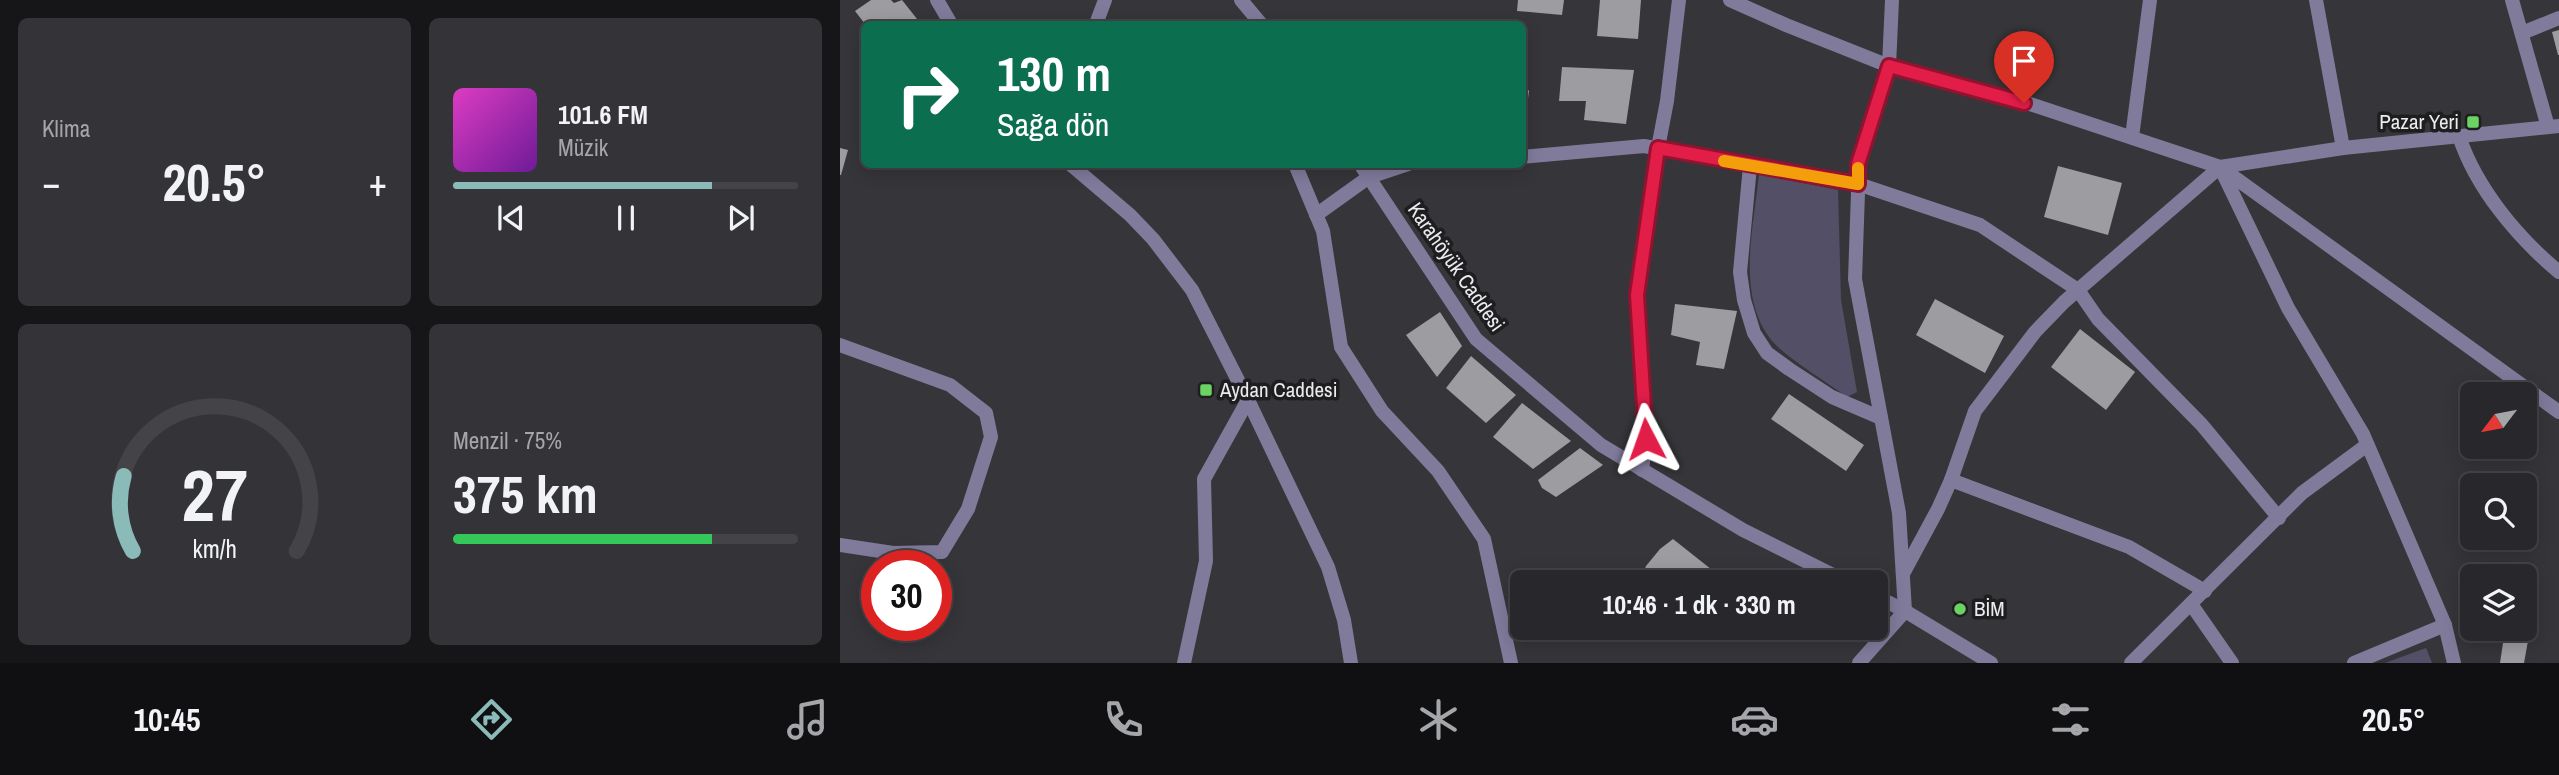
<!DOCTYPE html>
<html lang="tr">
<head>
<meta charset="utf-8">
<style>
	:root { --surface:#28282c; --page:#343438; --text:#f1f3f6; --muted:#a5a6a9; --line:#444448; --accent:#8bbbb9 }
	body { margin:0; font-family:"Archivo Narrow",sans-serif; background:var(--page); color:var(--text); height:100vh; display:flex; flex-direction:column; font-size:26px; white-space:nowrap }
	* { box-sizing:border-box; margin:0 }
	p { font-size:23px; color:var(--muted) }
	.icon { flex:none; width:38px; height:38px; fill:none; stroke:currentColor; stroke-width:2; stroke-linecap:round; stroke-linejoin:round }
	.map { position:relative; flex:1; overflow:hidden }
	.drawer { display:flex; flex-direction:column; gap:18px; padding:18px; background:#161618; width:840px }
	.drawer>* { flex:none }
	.guide { position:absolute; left:21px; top:21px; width:665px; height:147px; border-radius:10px; box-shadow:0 4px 18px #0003,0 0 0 2px var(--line); background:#0b6e4f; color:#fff; overflow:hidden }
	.needle { width:46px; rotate:238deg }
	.fabs { position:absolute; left:1620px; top:382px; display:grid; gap:14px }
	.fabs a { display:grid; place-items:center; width:77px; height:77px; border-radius:10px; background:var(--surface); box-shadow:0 4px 18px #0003,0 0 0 2px var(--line); font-size:35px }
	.speed { position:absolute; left:21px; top:550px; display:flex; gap:14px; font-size:35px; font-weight:700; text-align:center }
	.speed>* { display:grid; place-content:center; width:91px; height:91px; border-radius:50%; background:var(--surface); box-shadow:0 4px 18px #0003,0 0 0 2px var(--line); line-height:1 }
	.speed .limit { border:10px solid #d22; background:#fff; color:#111 }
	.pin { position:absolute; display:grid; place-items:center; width:60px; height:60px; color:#fff; margin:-72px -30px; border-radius:50% 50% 50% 0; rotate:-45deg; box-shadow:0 0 7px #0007 }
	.pin .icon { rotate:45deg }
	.me { position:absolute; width:77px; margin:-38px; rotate:356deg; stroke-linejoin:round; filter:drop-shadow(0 0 5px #0008) }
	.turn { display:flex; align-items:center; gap:24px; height:147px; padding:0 21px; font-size:32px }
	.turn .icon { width:91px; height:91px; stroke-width:2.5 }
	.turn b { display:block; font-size:49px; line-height:60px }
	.big { font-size:52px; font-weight:700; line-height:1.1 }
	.drawer .widget { flex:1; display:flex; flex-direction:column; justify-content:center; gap:10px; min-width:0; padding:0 24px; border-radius:10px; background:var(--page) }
	.drawer .dial { align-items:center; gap:0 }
	.dial svg { height:182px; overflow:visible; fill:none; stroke:var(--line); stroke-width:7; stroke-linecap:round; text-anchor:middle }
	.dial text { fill:var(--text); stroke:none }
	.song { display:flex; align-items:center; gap:21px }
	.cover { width:84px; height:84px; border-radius:10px; background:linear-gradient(135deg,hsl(310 70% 55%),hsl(280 70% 35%)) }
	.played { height:7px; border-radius:4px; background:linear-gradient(90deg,var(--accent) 75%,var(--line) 75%) }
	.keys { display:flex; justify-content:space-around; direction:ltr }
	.heat { display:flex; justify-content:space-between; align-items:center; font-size:38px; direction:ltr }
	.charge { height:10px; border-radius:5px; background:linear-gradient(90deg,#34c759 75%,var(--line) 0) }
	.drawer .tiles { flex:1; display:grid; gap:18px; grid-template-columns:repeat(2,1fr) }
	.trip { position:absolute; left:670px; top:570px; width:378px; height:70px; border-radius:10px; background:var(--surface); box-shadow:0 4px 18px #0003,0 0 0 2px var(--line); font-weight:700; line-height:70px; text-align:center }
	.dock { display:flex; height:112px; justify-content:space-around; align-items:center; background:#101012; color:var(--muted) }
	.dock .icon { width:49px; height:49px }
	.dock .selected { color:var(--accent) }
	.dock b { font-size:32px; color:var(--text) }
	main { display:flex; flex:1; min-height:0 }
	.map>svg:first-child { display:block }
	.green { fill:#534f67 }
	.building { fill:#9d9ca1 }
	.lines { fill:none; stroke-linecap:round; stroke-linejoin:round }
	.minor { stroke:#807b9b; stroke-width:14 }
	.tertiary { stroke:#807b9b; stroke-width:14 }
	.route-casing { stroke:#92132f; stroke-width:18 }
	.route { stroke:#e11d48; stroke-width:12 }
	.slow { stroke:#f59e0b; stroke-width:12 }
	.poi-dot { fill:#6bd363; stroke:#1e1d1f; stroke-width:2.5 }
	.labels { text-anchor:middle; stroke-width:7; stroke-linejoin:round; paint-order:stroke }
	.poi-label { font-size:21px; fill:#ebebee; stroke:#1e1d1f; text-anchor:start }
	.street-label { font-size:21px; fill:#ebebee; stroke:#1e1d1f }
</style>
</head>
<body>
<main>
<section class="drawer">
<div class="tiles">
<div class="widget"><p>Klima</p>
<div class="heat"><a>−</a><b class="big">20.5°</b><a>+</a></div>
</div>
<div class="widget">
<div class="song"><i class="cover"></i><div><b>101.6 FM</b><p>Müzik</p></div></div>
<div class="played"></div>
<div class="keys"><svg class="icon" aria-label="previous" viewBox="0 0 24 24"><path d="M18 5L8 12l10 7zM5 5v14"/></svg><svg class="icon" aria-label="pause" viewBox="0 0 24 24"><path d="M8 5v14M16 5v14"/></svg><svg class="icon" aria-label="next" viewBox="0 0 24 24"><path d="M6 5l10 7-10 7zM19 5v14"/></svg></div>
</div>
<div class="widget dial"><svg viewBox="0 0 100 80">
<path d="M14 69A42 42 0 1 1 86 69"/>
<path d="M14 69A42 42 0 0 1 10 36" stroke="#8bbbb9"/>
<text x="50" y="56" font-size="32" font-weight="700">27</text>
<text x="50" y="72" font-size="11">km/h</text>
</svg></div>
<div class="widget"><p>Menzil · 75%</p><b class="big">375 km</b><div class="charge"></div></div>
</div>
</section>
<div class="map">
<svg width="1719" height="663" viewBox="0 0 1719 663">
	<rect width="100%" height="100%" fill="#36363a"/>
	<g class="green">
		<path d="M919 174 998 190 1001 300 1017 392 1007 397C988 383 947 358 933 342 895 297 914 227 919 174Z"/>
		<polygon points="1586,648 1592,663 1545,663"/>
	</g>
	<g class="building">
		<polygon points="31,0 51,0 54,3 62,0 81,24 25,24 15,11"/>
		<polygon points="678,0 724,0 722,15 677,11"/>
		<polygon points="760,0 801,0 798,39 757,36"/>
		<polygon points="1719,30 1719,55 1718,55 1712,32"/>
		<polygon points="722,67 794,70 786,124 744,120 746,101 719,101"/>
		<polygon points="682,82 689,91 685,120 682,122"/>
		<polygon points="0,148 8,150 1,175 0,175"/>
		<polygon points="1218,166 1282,183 1268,235 1204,217"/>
		<polygon points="1095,299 1164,336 1145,373 1076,335"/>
		<polygon points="835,304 897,311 884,369 856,365 860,342 831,335"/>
		<polygon points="600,312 622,346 597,377 566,335"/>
		<polygon points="1240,329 1295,372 1266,410 1211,367"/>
		<polygon points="631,356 676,395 646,423 606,388"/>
		<polygon points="949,394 1024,445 1006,471 931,419"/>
		<polygon points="682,403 731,441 693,469 653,437"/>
		<polygon points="740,448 763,465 716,497 702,488 698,480"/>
		<polygon points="833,539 881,577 876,583 799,583 806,566 820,549"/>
		<polygon points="1685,612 1693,613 1684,663 1660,663 1663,643 1646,642 1648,628 1685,628"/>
	</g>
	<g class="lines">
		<g class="minor">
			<polyline points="1476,0 1503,148"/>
			<polyline points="256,24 265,0"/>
			<polyline points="1682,33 1719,18"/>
			<path d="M1619 136C1636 188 1677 237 1719 272"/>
			<polyline points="1292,137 1310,0"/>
			<polyline points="682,157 804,146 1018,184 1140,225 1238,290 1258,319 1362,425 1439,518"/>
			<polyline points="455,164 483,231 501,347 542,411 598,471 644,539 671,663"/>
			<polyline points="910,166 900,272 904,300 914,333 927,353 949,369 992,397 1041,418"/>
			<polyline points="529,177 568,164"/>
			<polyline points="0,345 110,385 146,413 151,437 128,509 102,552 53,553 0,545"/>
			<polyline points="802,470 806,439 797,295 818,148 827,101 839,0"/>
			<polyline points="1111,480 1289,547 1365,591"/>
			<polyline points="1064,572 1098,509 1111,480 1135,411 1195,332 1224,302 1380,167 1448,308 1523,434 1605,625 1614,663"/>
			<polyline points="1351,604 1392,663"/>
			<polyline points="344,663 366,561 364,479 408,400"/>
			<polyline points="1019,663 1065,611 1059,513 1015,279 1019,164 1049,66"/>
			<polyline points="1514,663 1605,625"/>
		</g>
		<g class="tertiary">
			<polyline points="97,0 111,24"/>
			<polyline points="401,0 421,24"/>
			<polyline points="890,0 946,25 1049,66 1184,102 1380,167 1719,412"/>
			<polyline points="1672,0 1708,127"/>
			<polyline points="1049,66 1052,0"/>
			<polyline points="230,164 290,215 313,239 352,290 408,400 488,567 504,620 511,663"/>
			<polyline points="520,164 636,339 761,445 903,530 1009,583"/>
			<polyline points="1380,167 1503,148 1719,126"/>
			<polyline points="476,215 529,177"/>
			<polyline points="1036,596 1065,611 1151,663"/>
			<polyline points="1291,663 1462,493 1527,445"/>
		</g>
	</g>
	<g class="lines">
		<defs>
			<polyline id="route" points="806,439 797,295 818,148 1018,184 1018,164 1049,66 1184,103"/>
		</defs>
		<use href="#route" class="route-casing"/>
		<use href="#route" class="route"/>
		<polyline class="slow" points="884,161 1018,184 1018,168"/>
	</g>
	<g class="poi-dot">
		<rect x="1626" y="115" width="14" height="14" rx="3.5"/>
		<rect x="359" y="383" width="14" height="14" rx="3.5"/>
		<circle cx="1120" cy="609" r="7"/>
	</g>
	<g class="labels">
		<g class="poi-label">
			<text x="1619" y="129" text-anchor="end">Pazar Yeri</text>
			<text x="380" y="397">Aydan Caddesi</text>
			<text x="1134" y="616">BİM</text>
		</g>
		<g class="street-label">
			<text transform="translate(616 267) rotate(55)" y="7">Karahöyük Caddesi</text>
		</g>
	</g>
</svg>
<div class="fabs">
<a><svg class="needle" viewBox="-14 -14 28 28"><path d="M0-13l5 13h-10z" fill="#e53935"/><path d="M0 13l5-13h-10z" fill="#a5a6a9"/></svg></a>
<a><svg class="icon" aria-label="search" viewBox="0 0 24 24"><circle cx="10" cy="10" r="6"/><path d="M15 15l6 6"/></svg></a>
<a><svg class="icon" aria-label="layers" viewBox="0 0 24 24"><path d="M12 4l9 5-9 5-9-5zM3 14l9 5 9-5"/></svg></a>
</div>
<div class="speed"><div class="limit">30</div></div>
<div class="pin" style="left:1184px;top:103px;background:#d93025"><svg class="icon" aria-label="arrive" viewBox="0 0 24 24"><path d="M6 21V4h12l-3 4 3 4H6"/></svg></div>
<svg class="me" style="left:806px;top:439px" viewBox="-20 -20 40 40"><path d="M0-17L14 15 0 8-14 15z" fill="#e11d48" stroke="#fff" stroke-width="4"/></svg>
<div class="trip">10:46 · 1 dk · 330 m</div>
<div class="guide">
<div class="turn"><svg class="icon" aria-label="right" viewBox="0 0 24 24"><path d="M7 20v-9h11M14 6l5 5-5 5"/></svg><div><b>130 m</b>Sağa dön</div></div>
</div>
</div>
</main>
<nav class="dock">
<b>10:45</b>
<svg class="icon selected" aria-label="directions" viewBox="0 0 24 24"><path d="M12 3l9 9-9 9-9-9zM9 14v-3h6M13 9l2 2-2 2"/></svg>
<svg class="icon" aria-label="music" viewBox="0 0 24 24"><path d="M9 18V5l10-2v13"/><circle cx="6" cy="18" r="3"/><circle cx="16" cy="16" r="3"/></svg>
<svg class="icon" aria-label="phone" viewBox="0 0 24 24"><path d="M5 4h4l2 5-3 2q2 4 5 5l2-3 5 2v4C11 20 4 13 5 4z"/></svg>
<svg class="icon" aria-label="climate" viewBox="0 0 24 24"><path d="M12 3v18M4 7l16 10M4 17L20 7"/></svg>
<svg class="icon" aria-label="car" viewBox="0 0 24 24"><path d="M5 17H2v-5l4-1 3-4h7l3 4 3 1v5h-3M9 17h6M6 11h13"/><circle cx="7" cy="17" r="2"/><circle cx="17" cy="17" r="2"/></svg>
<svg class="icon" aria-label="filters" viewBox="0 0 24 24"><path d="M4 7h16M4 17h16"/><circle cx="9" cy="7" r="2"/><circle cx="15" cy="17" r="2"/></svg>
<b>20.5°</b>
</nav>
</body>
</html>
